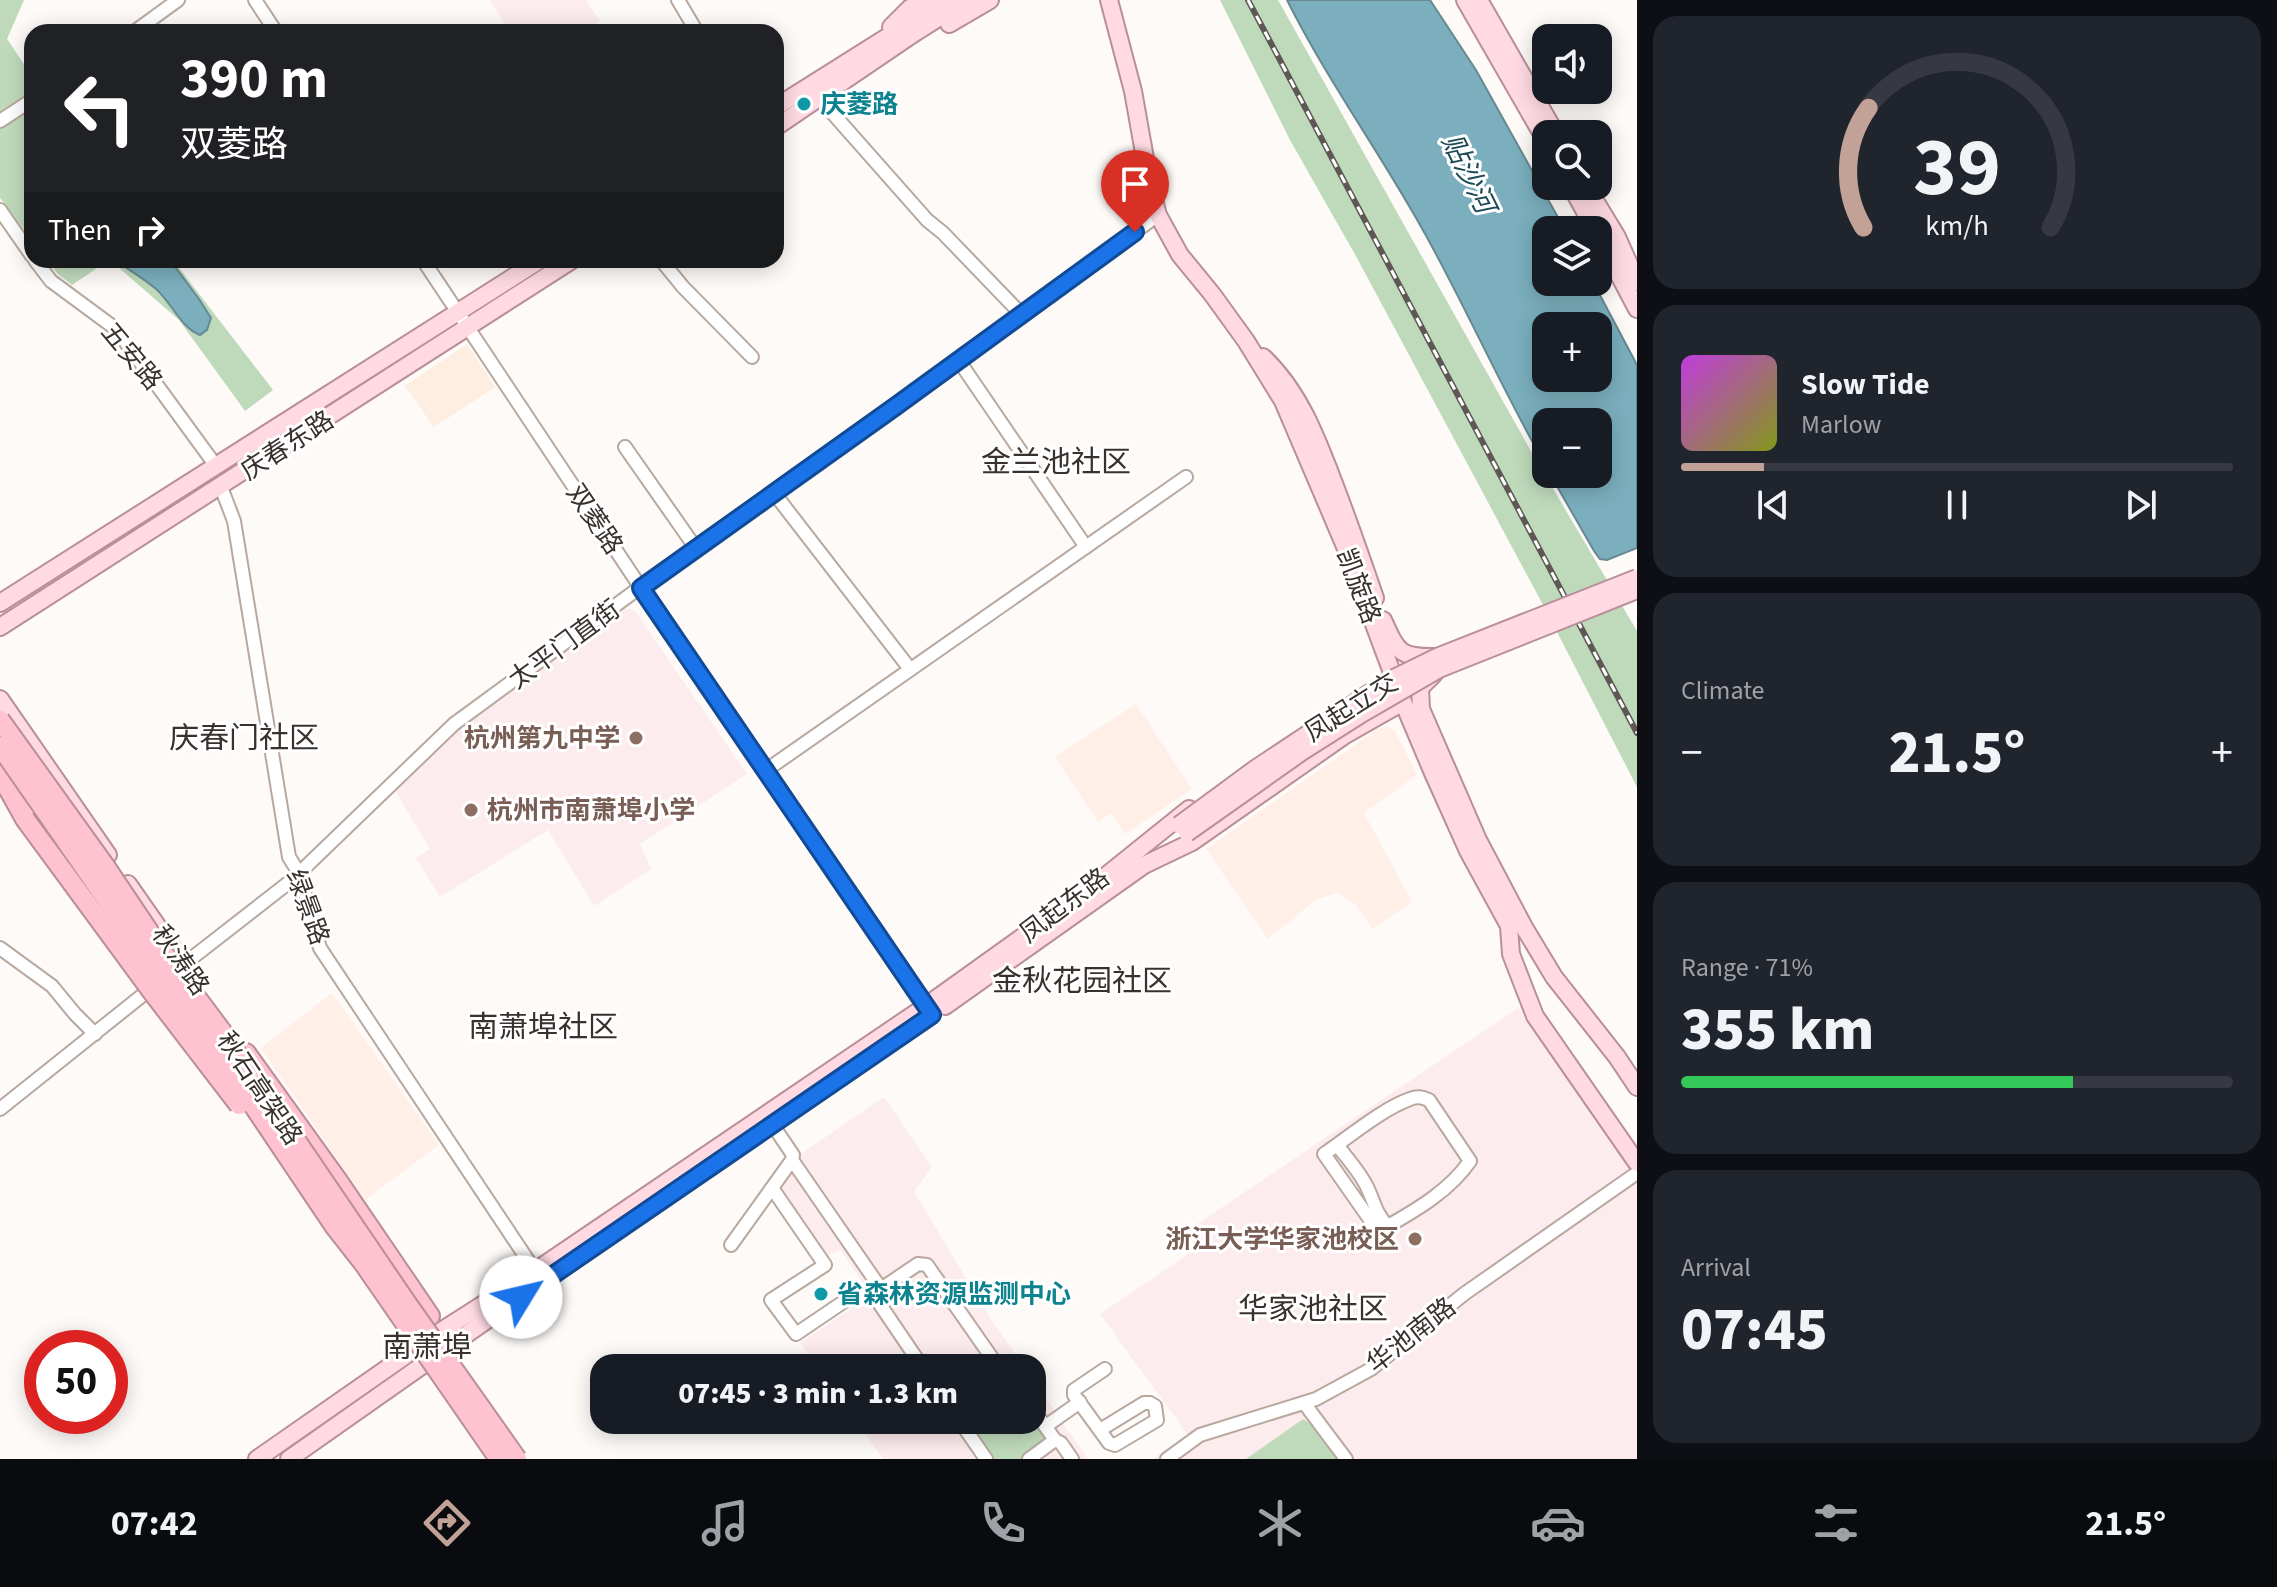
<!DOCTYPE html>
<html lang="en">
<head>
<meta charset="utf-8">
<style>
	:root { --surface:#171b24; --page:#20242c; --text:#f1f3f6; --muted:#9ea1a6; --line:#363941; --accent:#c2a297 }
	body { margin:0; font-family:"Source Sans 3","Noto Sans SC",sans-serif; background:var(--page); color:var(--text); height:100vh; display:flex; flex-direction:column; font-size:30px; white-space:nowrap }
	* { box-sizing:border-box; margin:0 }
	p { font-size:26px; color:var(--muted) }
	.icon { flex:none; width:44px; height:44px; fill:none; stroke:currentColor; stroke-width:2; stroke-linecap:round; stroke-linejoin:round }
	.map { position:relative; flex:1; overflow:hidden }
	.drawer { display:flex; flex-direction:column; gap:16px; padding:16px; background:#0d0f14; width:640px }
	.drawer>* { flex:none }
	.banner { position:absolute; left:24px; top:24px; width:760px; height:244px; border-radius:24px; box-shadow:0 4px 20px #0003; background:#202124; color:#fff; overflow:hidden }
	.tools { position:absolute; left:1532px; top:24px; display:grid; gap:16px }
	.tools a { display:grid; place-items:center; width:80px; height:80px; border-radius:16px; background:var(--surface); box-shadow:0 4px 20px #0003; font-size:40px }
	.speed { position:absolute; left:24px; top:1330px; display:flex; gap:16px; font-size:40px; font-weight:700; text-align:center }
	.speed>* { display:grid; place-content:center; width:104px; height:104px; border-radius:50%; background:var(--surface); box-shadow:0 4px 20px #0003; line-height:1 }
	.speed .limit { border:12px solid #d22; background:#fff; color:#111 }
	.pin { position:absolute; display:grid; place-items:center; width:68px; height:68px; color:#fff; margin:-82px -34px; border-radius:50% 50% 50% 0; rotate:-45deg; box-shadow:0 0 8px #0007 }
	.pin .icon { rotate:45deg }
	.me { position:absolute; width:88px; margin:-44px; rotate:54deg; stroke-linejoin:round; filter:drop-shadow(0 0 6px #0008) }
	.turn { display:flex; align-items:center; gap:28px; height:168px; padding:0 24px; font-size:36px }
	.turn .icon { width:104px; height:104px; stroke-width:2.5 }
	.turn b { display:block; font-size:56px; line-height:68px }
	.then { display:flex; align-items:center; height:76px; padding:0 24px; background:#0003; gap:16px; font-size:30px }
	.big { font-size:60px; font-weight:800; line-height:1.1 }
	.drawer .tile { flex:1; display:flex; flex-direction:column; justify-content:center; gap:12px; min-width:0; padding:0 28px; border-radius:24px; background:var(--page) }
	.drawer .dial { align-items:center; gap:0 }
	.dial svg { height:208px; overflow:visible; fill:none; stroke:var(--line); stroke-width:7; stroke-linecap:round; text-anchor:middle }
	.dial text { fill:var(--text); stroke:none }
	.song { display:flex; align-items:center; gap:24px }
	.cover { width:96px; height:96px; border-radius:12px; background:linear-gradient(135deg,hsl(290 70% 55%),hsl(70 70% 35%)) }
	.played { height:8px; border-radius:4px; background:linear-gradient(90deg,var(--accent) 15%,var(--line) 15%) }
	.keys { display:flex; justify-content:space-around; direction:ltr }
	.heat { display:flex; justify-content:space-between; align-items:center; font-size:44px; direction:ltr }
	.charge { height:12px; border-radius:6px; background:linear-gradient(90deg,#34c759 71%,var(--line) 0) }
	.trip { position:absolute; left:590px; top:1354px; width:456px; height:80px; border-radius:24px; background:var(--surface); box-shadow:0 4px 20px #0003; font-weight:800; line-height:80px; text-align:center }
	.tabs { display:flex; height:128px; justify-content:space-around; align-items:center; background:#090b0e; color:var(--muted) }
	.tabs .icon { width:56px; height:56px }
	.tabs .current { color:var(--accent) }
	.tabs b { font-size:36px; color:var(--text) }
	main { display:flex; flex:1; min-height:0 }
	.map>svg:first-child { display:block }
	.built { fill:#ffefe7 }
	.education { fill:#fdeced }
	.medical { fill:#feede1 }
	.green { fill:#bfdabb }
	.water { fill:#7bafbd; stroke:#678992; stroke-width:2; fill-rule:evenodd }
	.lines { fill:none; stroke-linecap:round; stroke-linejoin:round }
	.minor-casing { stroke:#b8a89e; stroke-width:16 }
	.major-casing { stroke:#b98f97; stroke-width:20 }
	.highway-casing { stroke:#b98f97; stroke-width:22 }
	.minor { stroke:#fff; stroke-width:12 }
	.major { stroke:#ffdae3; stroke-width:16 }
	.highway { stroke:#ffc2d0; stroke-width:18 }
	.rail-casing { stroke:#5e5755; stroke-width:6 }
	.rail { stroke:#fff; stroke-width:3; stroke-dasharray:9; stroke-linecap:butt }
	.major-bridge-casing { stroke:#b98f97; stroke-width:20; stroke-linecap:butt }
	.highway-bridge-casing { stroke:#b98f97; stroke-width:22; stroke-linecap:butt }
	.major-bridge { stroke:#ffdae3; stroke-width:16 }
	.highway-bridge { stroke:#ffc2d0; stroke-width:18 }
	.route-casing { stroke:#114b97; stroke-width:20 }
	.route { stroke:#1a73e8; stroke-width:14 }
	.culture-dot { fill:#0f9aa8; stroke:#fff; stroke-width:3 }
	.education-dot { fill:#8d6e63; stroke:#fff; stroke-width:3 }
	.labels { text-anchor:middle; stroke-width:6; stroke-linejoin:round; paint-order:stroke }
	.culture-label { font-size:26px; font-weight:bold; fill:#0d838f; stroke:#fff; text-anchor:start }
	.street-label { font-size:26px; fill:#38312e; stroke:#fff }
	.education-label { font-size:26px; font-weight:bold; fill:#785e54; stroke:#fff; text-anchor:end }
	.water-label { font-size:28px; font-style:italic; fill:#1c4a55; stroke:#fff }
	.quarter-label { font-size:30px; fill:#38312e; stroke:#fff }
</style>
</head>
<body>
<main>
<div class="map">
<svg width="1637" height="1459" viewBox="0 0 1637 1459">
	<rect width="100%" height="100%" fill="#fdfaf8"/>
	<g class="built">
		<polygon points="1136,704 1192,789 1125,834 1111,813 1098,822 1055,757"/>
		<polygon points="1387,726 1395,731 1417,775 1364,813 1412,902 1372,929 1356,905 1338,893 1317,899 1268,939 1206,849 1378,729"/>
		<polygon points="332,993 439,1145 365,1200 261,1048"/>
	</g>
	<g class="education">
		<polygon points="491,0 586,0 600,21 584,32 510,32 490,1"/>
		<polygon points="622,609 630,609 636,612 747,774 640,844 651,869 594,906 548,830 440,897 416,858 430,849 394,789 457,730"/>
		<polygon points="1518,1008 1637,1177 1637,1459 1153,1459 1188,1435 1100,1314 1199,1247 1187,1231"/>
		<polygon points="884,1097 932,1167 914,1192 992,1321 1025,1368 818,1368 800,1343 871,1295 840,1249 826,1257 773,1177 792,1160"/>
		<polygon points="1032,1378 1088,1459 883,1459 855,1420 1032,1420"/>
	</g>
	<polygon class="medical" points="467,344 495,387 434,427 405,386"/>
	<g class="green">
		<polygon points="0,0 24,0 7,39 32,76 32,240 0,198"/>
		<polygon points="1220,0 1278,0 1532,453 1637,631 1637,787 1542,603 1357,258 1290,140"/>
		<polygon points="47,260 109,260 72,285 58,274"/>
		<polygon points="110,260 173,260 273,390 245,411 179,320"/>
		<polygon points="1032,1408 1055,1440 1029,1459 986,1459 959,1420 1032,1420"/>
		<polygon points="1303,1419 1314,1426 1339,1459 1246,1459"/>
	</g>
	<g class="water">
		<path d="M1287 0H1430L1476 70 1565 230H1546V282H1593L1637 365V548L1607 560 1600 559 1594 551 1550 474H1598V422H1546V466C1502 390 1467 309 1424 232 1381 154 1327 80 1287 0ZM1546 326H1598V378H1546Z"/>
		<path d="M114 260H170L199 299 211 318 207 330 200 335C180 327 172 303 156 289 143 278 128 269 114 260Z"/>
	</g>
	<g class="lines">
		<defs>
			<g id="minor">
				<polyline points="255,0 276,32"/>
				<polyline points="678,0 697,32"/>
				<polyline points="134,32 178,0"/>
				<polyline points="820,99 927,220 943,233 1021,314"/>
				<polyline points="0,121 32,100"/>
				<polyline points="0,210 32,256"/>
				<polyline points="35,260 51,281 116,329 216,466"/>
				<polyline points="423,260 641,588 932,1015"/>
				<polyline points="661,260 683,287 752,357"/>
				<polyline points="959,361 1086,547"/>
				<polyline points="625,447 695,547"/>
				<polyline points="221,487 234,521 289,857 299,873 320,948 535,1271"/>
				<polyline points="774,493 910,669"/>
				<polyline points="765,771 1186,477"/>
				<polyline points="0,948 52,986 75,1014 95,1034"/>
				<polyline points="179,968 292,880 454,724 695,547 896,406 1158,215"/>
				<polyline points="0,1109 154,986"/>
				<path d="M1337 1145C1347 1158 1360 1172 1367 1187 1374 1201 1376 1215 1388 1226 1418 1209 1450 1190 1470 1161L1429 1100C1422 1097 1417 1096 1410 1099 1382 1109 1349 1137 1324 1154L1385 1241"/>
				<polyline points="792,1160 881,1289 879,1303 923,1368"/>
				<polyline points="772,1188 825,1265 771,1300 796,1334 858,1292"/>
				<polyline points="731,1245 792,1160 793,1155 772,1124"/>
				<polyline points="881,1289 918,1264 927,1265 999,1368"/>
				<polyline points="1304,1403 1346,1459"/>
				<polyline points="959,1420 986,1459"/>
				<polyline points="1046,1426 1080,1402"/>
				<polyline points="1100,1430 1144,1403 1150,1403 1155,1406 1157,1420 1115,1445 1109,1443 1074,1395 1074,1390 1105,1369"/>
				<polyline points="1055,1440 1061,1443 1072,1459"/>
				<polyline points="1029,1459 1055,1440 1032,1408"/>
				<polyline points="1167,1459 1200,1435 1316,1399 1371,1369 1464,1294 1637,1173"/>
			</g>
			<g id="major">
				<polyline points="1109,0 1133,91 1149,181 1158,215 1180,255 1212,294 1246,341 1283,401 1344,544 1403,702 1433,773 1468,851 1509,926 1511,954 1535,1016 1637,1163"/>
				<polyline points="1465,0 1546,141"/>
				<polyline points="1479,0 1556,134"/>
				<polyline points="949,24 990,0"/>
				<polyline points="891,27 910,8 923,0"/>
				<polyline points="776,107 946,0"/>
				<polyline points="776,127 916,32 967,0"/>
				<polyline points="1571,186 1595,230"/>
				<polyline points="1586,186 1617,237 1637,282"/>
				<polyline points="1598,235 1637,309"/>
				<path d="M1263 357C1300 392 1317 439 1335 486 1349 523 1362 560 1375 598"/>
				<polyline points="0,603 540,260"/>
				<path d="M1383 620C1398 653 1400 658 1437 657"/>
				<polyline points="0,627 572,260"/>
				<polyline points="1434,674 1420,688 1421,709 1478,840 1525,929 1554,977 1617,1057 1637,1087"/>
				<polyline points="0,699 108,855"/>
				<polyline points="0,762 27,804 79,878"/>
				<polyline points="128,884 195,980"/>
				<polyline points="945,1006 1144,865 1192,842 1345,735 1403,702"/>
				<polyline points="257,1459 435,1335 535,1271 926,1006 1092,887 1189,809"/>
				<polyline points="289,1459 571,1261 757,1134"/>
			</g>
			<g id="highway">
				<polyline points="0,774 25,819"/>
				<polyline points="246,1053 338,1181 430,1316"/>
			</g>
		</defs>
		<use href="#minor" class="minor-casing"/>
		<use href="#major" class="major-casing"/>
		<use href="#highway" class="highway-casing"/>
		<use href="#minor" class="minor"/>
		<use href="#major" class="major"/>
		<use href="#highway" class="highway"/>
		<defs>
			<polyline id="rail" points="1248,0 1637,733"/>
		</defs>
		<use href="#rail" class="rail-casing"/>
		<use href="#rail" class="rail"/>
		<defs>
			<g id="major-bridge">
				<polyline points="1179,825 1255,769 1386,682 1437,657 1637,578"/>
				<polyline points="1187,833 1303,751 1363,713 1439,669 1637,590"/>
			</g>
			<g id="highway-bridge">
				<polyline points="0,720 105,866 164,954 223,1033 406,1302 517,1459"/>
				<polyline points="0,746 150,962 212,1044 335,1227 364,1264 499,1459"/>
				<polyline points="25,819 153,993 239,1105"/>
			</g>
		</defs>
		<use href="#major-bridge" class="major-bridge-casing"/>
		<use href="#highway-bridge" class="highway-bridge-casing"/>
		<use href="#major-bridge" class="major-bridge"/>
		<use href="#highway-bridge" class="highway-bridge"/>
	</g>
	<g class="lines">
		<defs>
			<polyline id="route" points="521,1297 932,1015 641,588 896,406 1135,232"/>
		</defs>
		<use href="#route" class="route-casing"/>
		<use href="#route" class="route"/>
	</g>
	<g class="culture-dot">
		<circle cx="804" cy="104" r="8"/>
		<circle cx="821" cy="1294" r="8"/>
	</g>
	<g class="education-dot">
		<circle cx="636" cy="738" r="8"/>
		<circle cx="471" cy="810" r="8"/>
		<circle cx="1415" cy="1239" r="8"/>
	</g>
	<g class="labels">
		<g class="culture-label">
			<text x="820" y="113">庆菱路</text>
			<text x="837" y="1303">省森林资源监测中心</text>
		</g>
		<g class="street-label">
			<text transform="translate(132 356) rotate(50)" y="9">五安路</text>
			<text transform="translate(287 445) rotate(-33)" y="9">庆春东路</text>
			<text transform="translate(595 519) rotate(56)" y="9">双菱路</text>
			<text transform="translate(1359 586) rotate(69)" y="9">凯旋路</text>
			<text transform="translate(564 644) rotate(-36)" y="9">太平门直街</text>
			<text transform="translate(1351 707) rotate(-32)" y="9">凤起立交</text>
			<text transform="translate(1064 905) rotate(-37)" y="9">凤起东路</text>
			<text transform="translate(308 907) rotate(70)" y="9">绿景路</text>
			<text transform="translate(181 960) rotate(55)" y="9">秋涛路</text>
			<text transform="translate(260 1088) rotate(56)" y="9">秋石高架路</text>
			<text transform="translate(1411 1335) rotate(-38)" y="9">华池南路</text>
		</g>
		<g class="education-label">
			<text x="620" y="747">杭州第九中学</text>
			<text x="487" y="819" text-anchor="start">杭州市南萧埠小学</text>
			<text x="1399" y="1248">浙江大学华家池校区</text>
		</g>
		<g class="water-label">
			<text transform="translate(1469 173) rotate(64)" y="10">贴沙河</text>
		</g>
		<g class="quarter-label">
			<text x="1056" y="472">金兰池社区</text>
			<text x="244" y="748">庆春门社区</text>
			<text x="1082" y="991">金秋花园社区</text>
			<text x="543" y="1037">南萧埠社区</text>
			<text x="1313" y="1319">华家池社区</text>
			<text x="427" y="1357">南萧埠</text>
		</g>
	</g>
</svg>
<div class="tools">
<a><svg class="icon" aria-label="sound" viewBox="0 0 24 24"><path d="M4 9h4l5-4v14l-5-4H4zM17 9q2 3 0 6"/></svg></a>
<a><svg class="icon" aria-label="search" viewBox="0 0 24 24"><circle cx="10" cy="10" r="6"/><path d="M15 15l6 6"/></svg></a>
<a><svg class="icon" aria-label="layers" viewBox="0 0 24 24"><path d="M12 4l9 5-9 5-9-5zM3 14l9 5 9-5"/></svg></a>
<a>+</a>
<a>−</a>
</div>
<div class="speed"><div class="limit">50</div></div>
<div class="pin" style="left:1135px;top:232px;background:#d93025"><svg class="icon" aria-label="arrive" viewBox="0 0 24 24"><path d="M6 21V4h12l-3 4 3 4H6"/></svg></div>
<svg class="me" style="left:521px;top:1297px" viewBox="-20 -20 40 40"><circle r="19" fill="#fff"/><path d="M0-13L10 11 0 6-10 11z" fill="#1a73e8"/></svg>
<div class="trip">07:45 · 3 min · 1.3 km</div>
<div class="banner">
<div class="turn"><svg class="icon" aria-label="left" viewBox="0 0 24 24"><path d="M17 20v-9H6M10 6l-5 5 5 5"/></svg><div><b>390 m</b>双菱路</div></div>
<div class="then">Then<svg class="icon" aria-label="right" viewBox="0 0 24 24"><path d="M7 20v-9h11M14 6l5 5-5 5"/></svg></div>
</div>
</div>
<section class="drawer">
<div class="tile dial"><svg viewBox="0 0 100 80">
<path d="M14 69A42 42 0 1 1 86 69"/>
<path d="M14 69A42 42 0 0 1 16 23" stroke="#c2a297"/>
<text x="50" y="56" font-size="32" font-weight="700">39</text>
<text x="50" y="72" font-size="11">km/h</text>
</svg></div>
<div class="tile">
<div class="song"><i class="cover"></i><div><b>Slow Tide</b><p>Marlow</p></div></div>
<div class="played"></div>
<div class="keys"><svg class="icon" aria-label="previous" viewBox="0 0 24 24"><path d="M18 5L8 12l10 7zM5 5v14"/></svg><svg class="icon" aria-label="pause" viewBox="0 0 24 24"><path d="M8 5v14M16 5v14"/></svg><svg class="icon" aria-label="next" viewBox="0 0 24 24"><path d="M6 5l10 7-10 7zM19 5v14"/></svg></div>
</div>
<div class="tile"><p>Climate</p>
<div class="heat"><a>−</a><b class="big">21.5°</b><a>+</a></div>
</div>
<div class="tile"><p>Range · 71%</p><b class="big">355 km</b><div class="charge"></div></div>
<div class="tile"><p>Arrival</p><b class="big">07:45</b></div>
</section>
</main>
<nav class="tabs">
<b>07:42</b>
<svg class="icon current" aria-label="directions" viewBox="0 0 24 24"><path d="M12 3l9 9-9 9-9-9zM9 14v-3h6M13 9l2 2-2 2"/></svg>
<svg class="icon" aria-label="music" viewBox="0 0 24 24"><path d="M9 18V5l10-2v13"/><circle cx="6" cy="18" r="3"/><circle cx="16" cy="16" r="3"/></svg>
<svg class="icon" aria-label="phone" viewBox="0 0 24 24"><path d="M5 4h4l2 5-3 2q2 4 5 5l2-3 5 2v4C11 20 4 13 5 4z"/></svg>
<svg class="icon" aria-label="climate" viewBox="0 0 24 24"><path d="M12 3v18M4 7l16 10M4 17L20 7"/></svg>
<svg class="icon" aria-label="car" viewBox="0 0 24 24"><path d="M5 17H2v-5l4-1 3-4h7l3 4 3 1v5h-3M9 17h6M6 11h13"/><circle cx="7" cy="17" r="2"/><circle cx="17" cy="17" r="2"/></svg>
<svg class="icon" aria-label="filters" viewBox="0 0 24 24"><path d="M4 7h16M4 17h16"/><circle cx="9" cy="7" r="2"/><circle cx="15" cy="17" r="2"/></svg>
<b>21.5°</b>
</nav>
</body>
</html>
